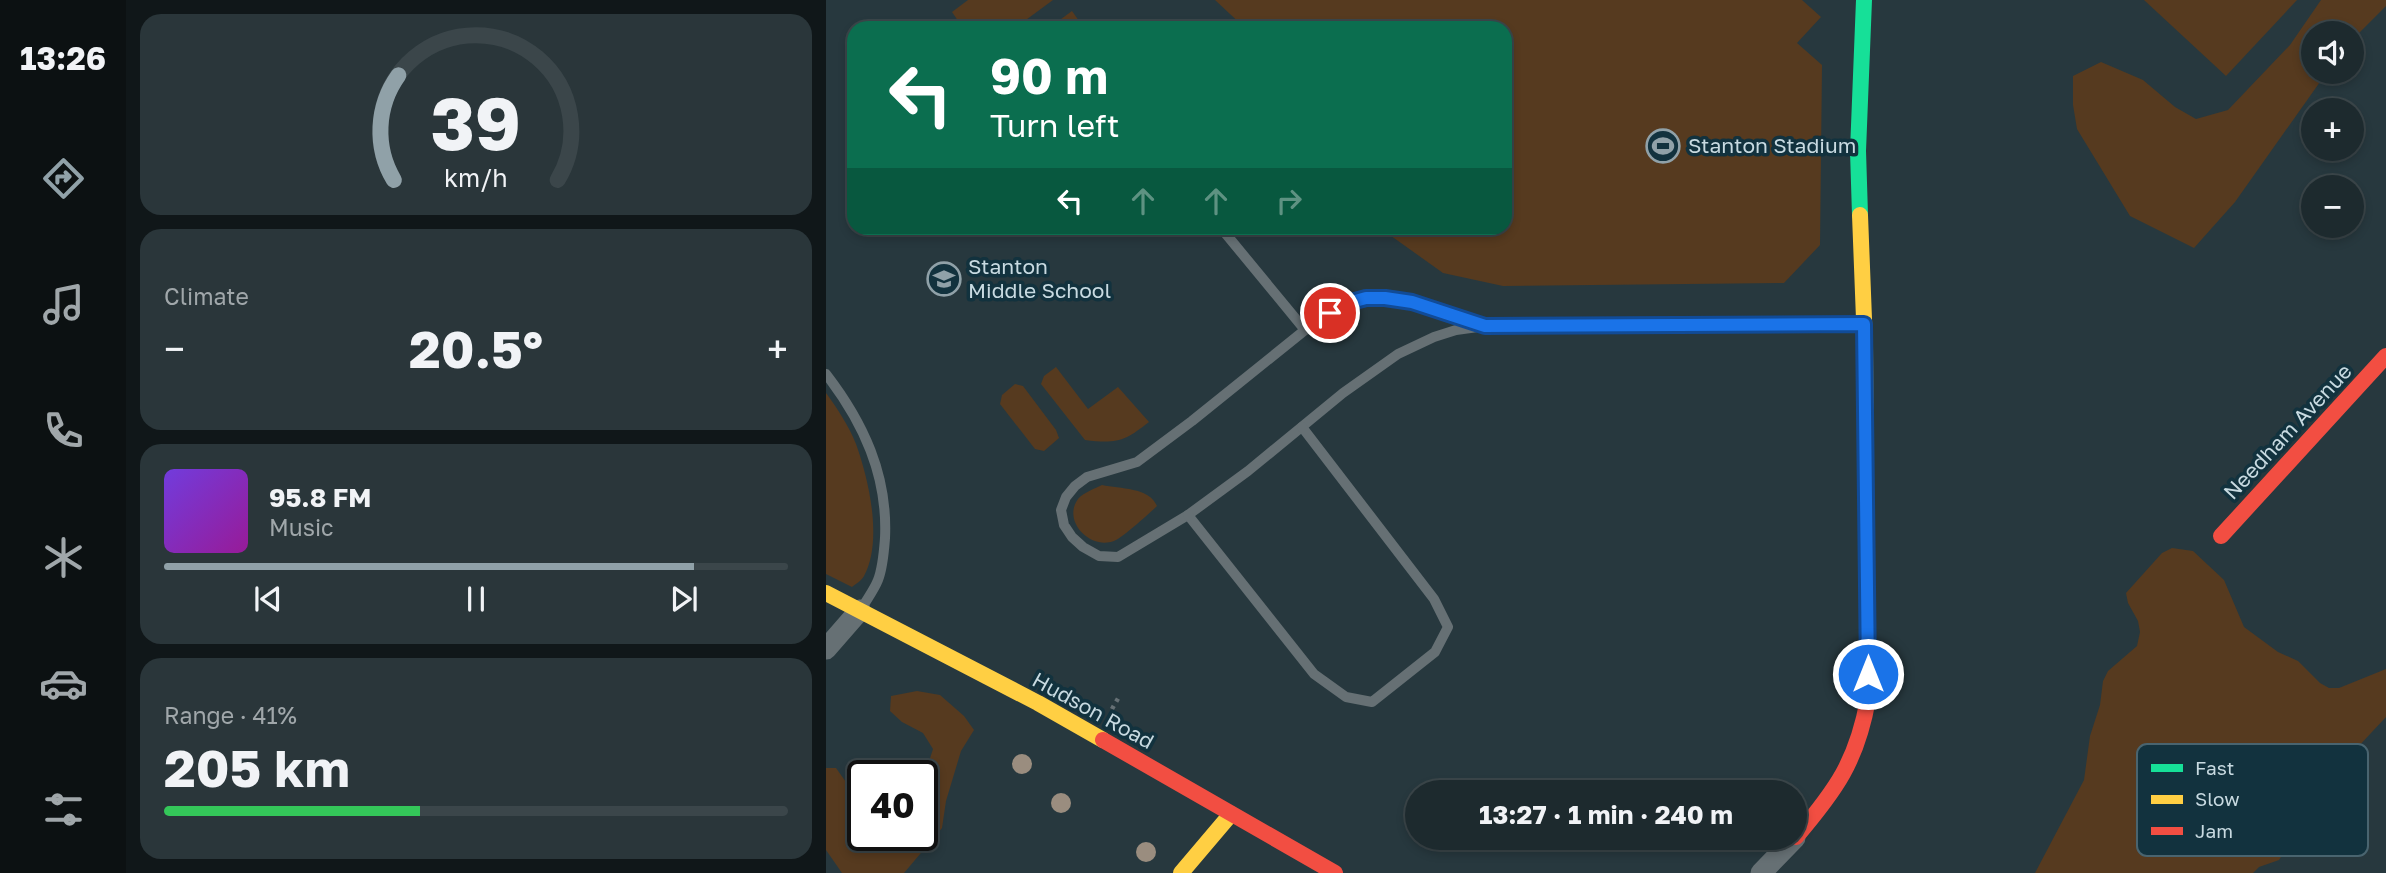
<!DOCTYPE html>
<html lang="en">
<head>
<meta charset="utf-8">
<style>
	:root { --surface:#1d2a2e; --page:#2a363a; --text:#f1f3f6; --muted:#a0a7aa; --line:#3b464a; --accent:#90a1a8 }
	body { margin:0; font-family:"Golos Text",sans-serif; background:var(--page); color:var(--text); height:100vh; display:flex; flex-direction:column; font-size:26px; white-space:nowrap }
	* { box-sizing:border-box; margin:0 }
	p { font-size:23px; color:var(--muted) }
	.icon { flex:none; width:38px; height:38px; fill:none; stroke:currentColor; stroke-width:2; stroke-linecap:round; stroke-linejoin:round }
	.map { position:relative; flex:1; overflow:hidden }
	.side { display:flex; flex-direction:column; gap:14px; padding:14px; background:#101719; width:700px }
	.side>* { flex:none }
	.hud { position:absolute; left:21px; top:21px; width:665px; height:214px; border-radius:21px; box-shadow:0 4px 10px #0003,0 0 0 2px var(--line); background:#0b6e4f; color:#fff; overflow:hidden }
	.buttons { position:absolute; left:1475px; top:21px; display:grid; gap:14px }
	.buttons a { display:grid; place-items:center; width:63px; height:63px; border-radius:50%; background:var(--surface); box-shadow:0 4px 10px #0003,0 0 0 2px var(--line); font-size:35px }
	.speed { position:absolute; left:21px; top:760px; display:flex; gap:14px; font-size:35px; font-weight:700; text-align:center }
	.speed>* { display:grid; place-content:center; width:91px; height:91px; border-radius:50%; background:var(--surface); box-shadow:0 4px 10px #0003,0 0 0 2px var(--line); line-height:1 }
	.speed .limit { border:4px solid #111; border-radius:10px; background:#fff; color:#111 }
	.pin { position:absolute; display:grid; place-items:center; width:60px; height:60px; color:#fff; margin:-30px; border:4px solid #fff; border-radius:50%; box-shadow:0 2px 7px #0007 }
	.me { position:absolute; width:77px; margin:-38px; rotate:0deg; stroke-linejoin:round; filter:drop-shadow(0 0 5px #0008) }
	.turn { display:flex; align-items:center; gap:24px; height:147px; padding:0 28px; font-size:32px }
	.turn .icon { width:91px; height:91px; stroke-width:2.5 }
	.turn b { display:block; font-size:49px; line-height:60px }
	.lanes { display:flex; align-items:center; height:66px; padding:0 28px; background:#0003; justify-content:center; gap:35px; direction:ltr }
	.lanes .off { opacity:.35 }
	.big { font-size:52px; font-weight:700; line-height:1.1 }
	.side .card { flex:1; display:flex; flex-direction:column; justify-content:center; gap:10px; min-width:0; padding:0 24px; border-radius:21px; background:var(--page) }
	.side .dial { align-items:center; gap:0 }
	.dial svg { height:182px; overflow:visible; fill:none; stroke:var(--line); stroke-width:7; stroke-linecap:round; text-anchor:middle }
	.dial text { fill:var(--text); stroke:none }
	.song { display:flex; align-items:center; gap:21px }
	.cover { width:84px; height:84px; border-radius:10px; background:linear-gradient(135deg,hsl(260 70% 55%),hsl(300 70% 35%)) }
	.played { height:7px; border-radius:4px; background:linear-gradient(90deg,var(--accent) 85%,var(--line) 85%) }
	.keys { display:flex; justify-content:space-around; direction:ltr }
	.heat { display:flex; justify-content:space-between; align-items:center; font-size:38px; direction:ltr }
	.charge { height:10px; border-radius:5px; background:linear-gradient(90deg,#34c759 41%,var(--line) 0) }
	.trip { position:absolute; left:579px; top:780px; width:402px; height:70px; border-radius:35px; background:var(--surface); box-shadow:0 4px 10px #0003,0 0 0 2px var(--line); font-weight:700; line-height:70px; text-align:center }
	main { display:flex; flex:1; min-height:0 }
	.tab-bar { display:flex; flex-direction:column; width:126px; justify-content:space-around; align-items:center; background:#0c1112; color:var(--muted) }
	.tab-bar .icon { width:49px; height:49px }
	.tab-bar .current { color:var(--accent) }
	.tab-bar b { font-size:32px; color:var(--text) }
	.map>svg:first-child { display:block }
	.green { fill:#563a1f }
	.lines { fill:none; stroke-linecap:round; stroke-linejoin:round }
	.path { stroke:#667075; stroke-width:4.5; stroke-dasharray:3.5 5; stroke-linecap:butt }
	.lane { stroke:#667074; stroke-width:10 }
	.street { stroke:#667074; stroke-width:21 }
	.fast { stroke:#16e098; stroke-width:16 }
	.slow { stroke:#ffcf43; stroke-width:16 }
	.jam { stroke:#f24e42; stroke-width:16 }
	.tree { fill:#9a8d7f }
	.route-casing { stroke:#114b97; stroke-width:18 }
	.route { stroke:#1a73e8; stroke-width:12 }
	.labels { text-anchor:middle; stroke-width:7; stroke-linejoin:round; paint-order:stroke }
	.poi-label { font-size:21px; fill:#c8dae1; stroke:#12323e; text-anchor:start }
	.street-label { font-size:21px; fill:#c8dae1; stroke:#12323e }
	.key { fill:#12323e; stroke:#49646f; stroke-width:2 }
	.key-label { font-size:19px; fill:#c8dae1 }
</style>
</head>
<body>
<main>
<nav class="tab-bar">
<b>13:26</b>
<svg class="icon current" aria-label="directions" viewBox="0 0 24 24"><path d="M12 3l9 9-9 9-9-9zM9 14v-3h6M13 9l2 2-2 2"/></svg>
<svg class="icon" aria-label="music" viewBox="0 0 24 24"><path d="M9 18V5l10-2v13"/><circle cx="6" cy="18" r="3"/><circle cx="16" cy="16" r="3"/></svg>
<svg class="icon" aria-label="phone" viewBox="0 0 24 24"><path d="M5 4h4l2 5-3 2q2 4 5 5l2-3 5 2v4C11 20 4 13 5 4z"/></svg>
<svg class="icon" aria-label="climate" viewBox="0 0 24 24"><path d="M12 3v18M4 7l16 10M4 17L20 7"/></svg>
<svg class="icon" aria-label="car" viewBox="0 0 24 24"><path d="M5 17H2v-5l4-1 3-4h7l3 4 3 1v5h-3M9 17h6M6 11h13"/><circle cx="7" cy="17" r="2"/><circle cx="17" cy="17" r="2"/></svg>
<svg class="icon" aria-label="filters" viewBox="0 0 24 24"><path d="M4 7h16M4 17h16"/><circle cx="9" cy="7" r="2"/><circle cx="15" cy="17" r="2"/></svg>
</nav>
<section class="side">
<div class="card dial"><svg viewBox="0 0 100 80">
<path d="M14 69A42 42 0 1 1 86 69"/>
<path d="M14 69A42 42 0 0 1 16 23" stroke="#90a1a8"/>
<text x="50" y="56" font-size="32" font-weight="700">39</text>
<text x="50" y="72" font-size="11">km/h</text>
</svg></div>
<div class="card"><p>Climate</p>
<div class="heat"><a>−</a><b class="big">20.5°</b><a>+</a></div>
</div>
<div class="card">
<div class="song"><i class="cover"></i><div><b>95.8 FM</b><p>Music</p></div></div>
<div class="played"></div>
<div class="keys"><svg class="icon" aria-label="previous" viewBox="0 0 24 24"><path d="M18 5L8 12l10 7zM5 5v14"/></svg><svg class="icon" aria-label="pause" viewBox="0 0 24 24"><path d="M8 5v14M16 5v14"/></svg><svg class="icon" aria-label="next" viewBox="0 0 24 24"><path d="M6 5l10 7-10 7zM19 5v14"/></svg></div>
</div>
<div class="card"><p>Range · 41%</p><b class="big">205 km</b><div class="charge"></div></div>
</section>
<div class="map">
<svg width="1560" height="873" viewBox="0 0 1560 873">
	<rect width="100%" height="100%" fill="#27383e"/>
	<g class="green">
		<polygon points="142,0 227,0 189,28 137,28 126,12"/>
		<polygon points="389,0 976,0 995,17 971,43 996,65 994,245 958,283 677,286 617,273 554,228 679,228 679,28 419,28"/>
		<polygon points="1318,0 1471,0 1400,76"/>
		<polygon points="1495,0 1560,0 1560,6 1526,40 1526,33 1488,33 1488,72 1501,72 1409,202 1368,248 1304,216 1251,129 1247,105 1247,76 1275,62 1317,80 1349,107 1370,119 1402,110 1464,45"/>
		<polygon points="246,11 258,28 223,28"/>
		<path d="M230 367 262 409 292 387 323 422C299 441 291 444 259 440L215 384 218 376Z"/>
		<polygon points="189,384 197,386 230,430 233,438 218,451 209,449 174,404 176,395"/>
		<path d="M0 393C11 408 23 426 30 444 43 480 57 541 38 576 36 580 30 584 26 587L0 574Z"/>
		<path d="M276 485C294 489 323 487 331 506 324 513 296 538 288 541 264 550 236 521 252 499 257 493 268 489 276 485Z"/>
		<polygon points="1346,548 1367,551 1398,580 1418,627 1452,652 1472,661 1494,683 1503,688 1513,688 1560,669 1560,717 1486,796 1464,843 1453,860 1433,867 1427,873 1209,873 1258,780 1264,736 1274,705 1277,681 1282,671 1311,646 1314,632 1312,621 1302,603 1300,593 1336,553"/>
		<polygon points="91,691 114,695 138,716 148,730 135,751 120,801 116,828 78,873 16,873 0,850 0,768 10,768 37,806 37,835 66,835 67,839 71,835 96,835 96,783 107,749 97,733 76,722 64,711 65,696"/>
	</g>
	<g class="lines">
		<polyline class="path" points="286,709 294,695"/>
		<g class="lane">
			<polyline points="395,228 479,330"/>
			<polyline points="659,326 630,330 608,337 572,354 517,393 422,471 362,515 292,557 273,556 257,547 246,537 238,525 235,510 240,497 249,486 261,477 311,462 366,421 489,322 518,304 540,298 560,298 586,302 659,326 1037,324"/>
			<path d="M0 374C37 422 62 475 59 538 58 551 57 567 52 580 48 590 41 599 36 608"/>
			<polyline points="362,515 488,674 520,697 546,702 609,652 622,627 608,599 476,427"/>
		</g>
		<g class="street">
			<polyline points="0,649 34,610"/>
			<polyline points="935,873 969,838"/>
		</g>
		<polyline class="fast" points="1034,215 1032,151 1038,0"/>
		<g class="slow">
			<polyline points="1034,215 1039,345 1040,480"/>
			<polyline points="0,593 212,703 277,740"/>
			<polyline points="355,873 405,814"/>
		</g>
		<g class="jam">
			<polyline points="1395,536 1560,356"/>
			<polyline points="277,740 509,873"/>
			<path d="M970 837C1010 790 1031 761 1042 699L1040 480"/>
		</g>
	</g>
	<g class="tree">
		<circle cx="196" cy="764" r="10"/>
		<circle cx="235" cy="803" r="10"/>
		<circle cx="320" cy="852" r="10"/>
	</g>
	<g class="lines">
		<defs>
			<polyline id="route" points="504,313 518,304 540,298 559,298 586,302 659,326 1038,324 1042,674"/>
		</defs>
		<use href="#route" class="route-casing"/>
		<use href="#route" class="route"/>
	</g>
	<defs>
		<symbol id="stadium-ring" viewBox="-11 -11 22 22"><circle r="9.5" fill="#12323e" stroke="#90a1a8" stroke-width="1.5"/><path d="M0-5a6.5 5 0 1 0 0 10a6.5 5 0 1 0 0-10ZM-3.5-1.8h7v3.6h-7Z" fill="#90a1a8"/></symbol>
		<symbol id="school-ring" viewBox="-11 -11 22 22"><circle r="9.5" fill="#12323e" stroke="#90a1a8" stroke-width="1.5"/><path d="M0-5L7-2L0 1L-7-2ZM-4 1L0 2.5L4 1V4Q0 6-4 4Z" fill="#90a1a8"/></symbol>
	</defs>
	<g fill-rule="evenodd">
		<use href="#stadium-ring" x="818" y="127" width="38" height="38"/>
		<use href="#school-ring" x="99" y="260" width="38" height="38"/>
	</g>
	<g class="labels">
		<g class="poi-label">
			<text x="862" y="153">Stanton Stadium</text>
			<text x="142" y="274">Stanton<tspan x="142" dy="24">Middle School</tspan></text>
		</g>
		<g class="street-label">
			<text transform="translate(1462 432) rotate(-47)" y="7">Needham Avenue</text>
			<text transform="translate(267 711) rotate(29)" y="7">Hudson Road</text>
		</g>
	</g>
	<rect x="1311" y="744" width="231" height="112" rx="10" class="key"/>
	<rect x="1325" y="764" width="32" height="8" fill="#16e098"/>
	<rect x="1325" y="795" width="32" height="9" fill="#ffcf43"/>
	<rect x="1325" y="827" width="32" height="8" fill="#f24e42"/>
	<g class="key-label">
		<text x="1369" y="775">Fast</text>
		<text x="1369" y="806">Slow</text>
		<text x="1369" y="838">Jam</text>
	</g>
</svg>
<div class="buttons">
<a><svg class="icon" aria-label="sound" viewBox="0 0 24 24"><path d="M4 9h4l5-4v14l-5-4H4zM17 9q2 3 0 6"/></svg></a>
<a>+</a>
<a>−</a>
</div>
<div class="speed"><div class="limit">40</div></div>
<div class="pin" style="left:504px;top:313px;background:#d93025"><svg class="icon" aria-label="arrive" viewBox="0 0 24 24"><path d="M6 21V4h12l-3 4 3 4H6"/></svg></div>
<svg class="me" style="left:1042px;top:674px" viewBox="-20 -20 40 40"><circle r="17" fill="#1a73e8" stroke="#fff" stroke-width="3"/><path d="M0-11L8 9 0 5-8 9z" fill="#fff"/></svg>
<div class="trip">13:27 · 1 min · 240 m</div>
<div class="hud">
<div class="turn"><svg class="icon" aria-label="left" viewBox="0 0 24 24"><path d="M17 20v-9H6M10 6l-5 5 5 5"/></svg><div><b>90 m</b>Turn left</div></div>
<div class="lanes"><svg class="icon" aria-label="left" viewBox="0 0 24 24"><path d="M17 20v-9H6M10 6l-5 5 5 5"/></svg><svg class="icon off" aria-label="ahead" viewBox="0 0 24 24"><path d="M12 20V5M6 11l6-6 6 6"/></svg><svg class="icon off" aria-label="ahead" viewBox="0 0 24 24"><path d="M12 20V5M6 11l6-6 6 6"/></svg><svg class="icon off" aria-label="right" viewBox="0 0 24 24"><path d="M7 20v-9h11M14 6l5 5-5 5"/></svg></div>
</div>
</div>
</main>
</body>
</html>
